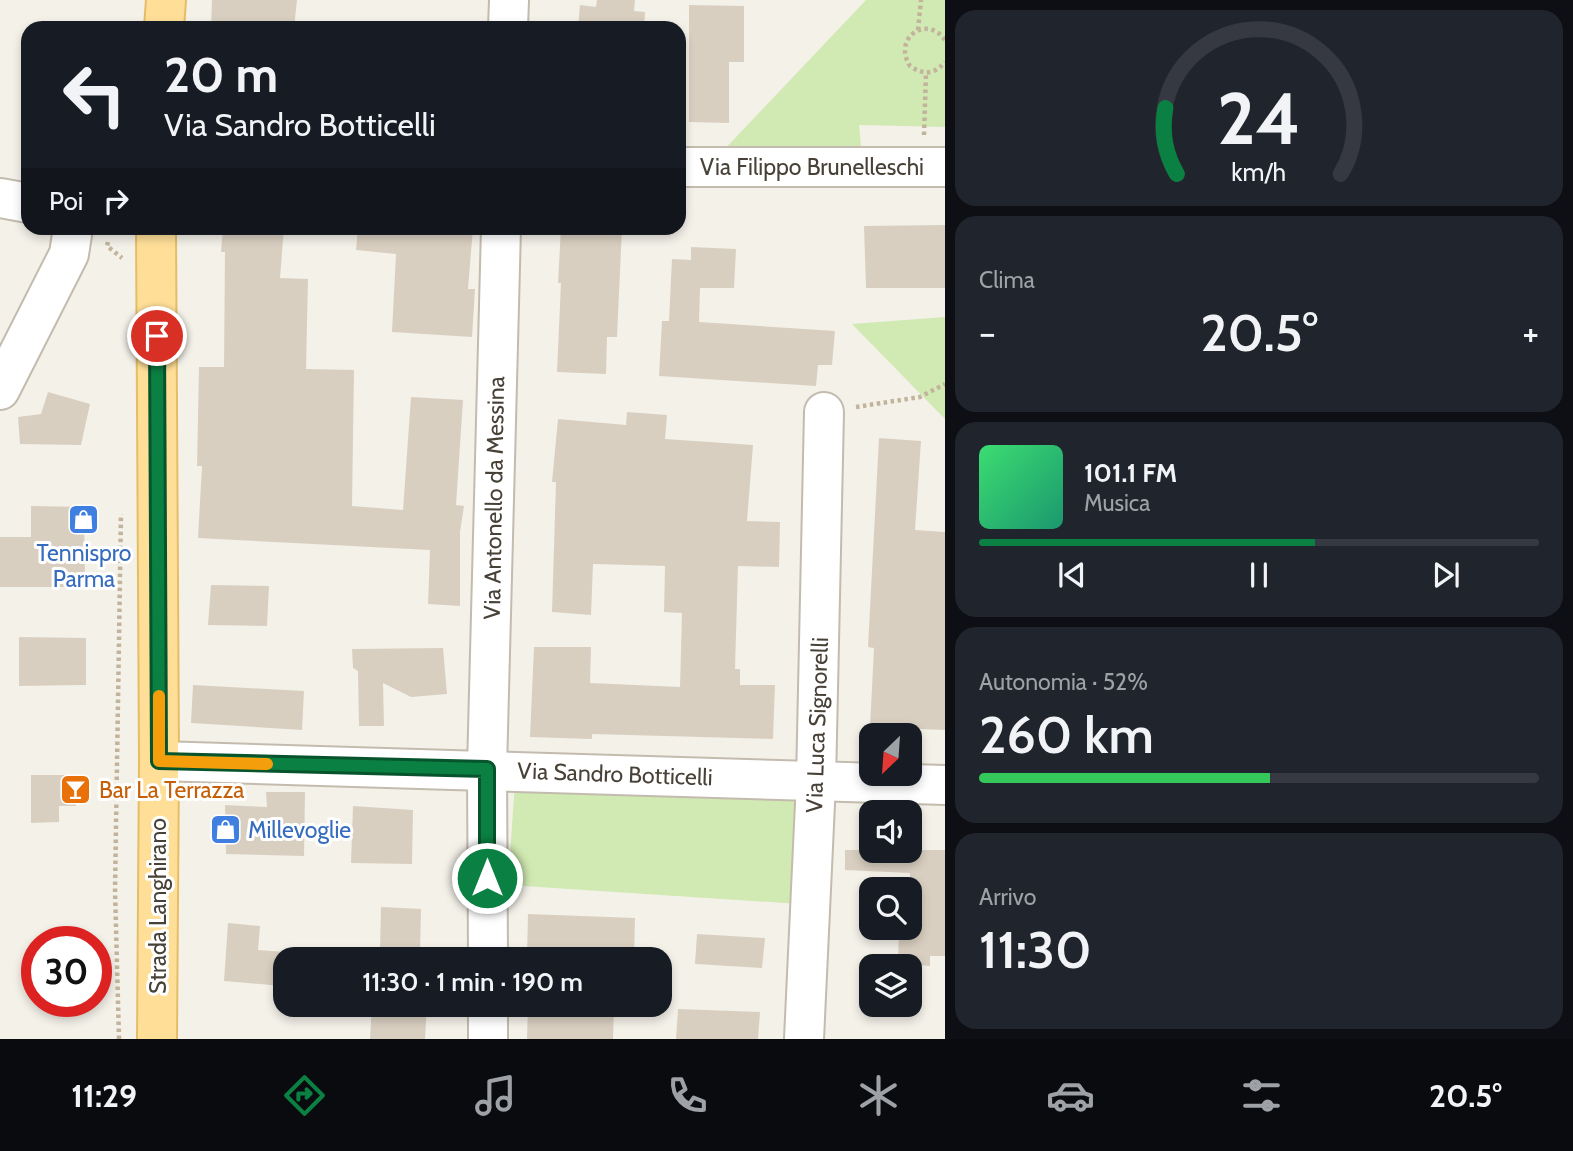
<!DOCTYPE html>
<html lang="it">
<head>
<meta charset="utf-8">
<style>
	:root { --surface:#171b24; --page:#20242c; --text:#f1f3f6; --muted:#9ea1a6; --line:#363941; --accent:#0b8043 }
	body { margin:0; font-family:Cabin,sans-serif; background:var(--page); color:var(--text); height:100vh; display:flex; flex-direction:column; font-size:26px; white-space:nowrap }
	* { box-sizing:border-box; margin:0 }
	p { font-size:23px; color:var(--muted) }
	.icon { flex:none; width:38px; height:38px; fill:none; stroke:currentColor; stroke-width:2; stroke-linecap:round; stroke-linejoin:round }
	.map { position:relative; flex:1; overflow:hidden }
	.sheet { display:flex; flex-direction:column; gap:10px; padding:10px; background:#0d0f14; width:628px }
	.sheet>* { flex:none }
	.guide { position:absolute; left:21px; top:21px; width:665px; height:214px; border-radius:21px; box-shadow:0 4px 10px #0003; background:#171b24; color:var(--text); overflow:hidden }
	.needle { width:46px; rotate:205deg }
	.buttons { position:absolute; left:859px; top:723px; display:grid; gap:14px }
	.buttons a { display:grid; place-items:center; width:63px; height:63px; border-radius:14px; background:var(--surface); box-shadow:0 4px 10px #0003; font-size:35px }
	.speed { position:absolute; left:21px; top:926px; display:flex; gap:14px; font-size:35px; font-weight:700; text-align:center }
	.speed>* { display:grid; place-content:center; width:91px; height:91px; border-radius:50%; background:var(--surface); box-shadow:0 4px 10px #0003; line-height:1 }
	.speed .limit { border:10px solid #d22; background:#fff; color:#111 }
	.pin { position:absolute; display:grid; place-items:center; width:60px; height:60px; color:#fff; margin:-30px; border:4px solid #fff; border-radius:50%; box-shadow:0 2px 7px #0007 }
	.me { position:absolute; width:77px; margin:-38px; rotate:0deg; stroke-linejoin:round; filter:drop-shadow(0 0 5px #0008) }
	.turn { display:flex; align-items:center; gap:24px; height:147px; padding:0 28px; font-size:32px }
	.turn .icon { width:91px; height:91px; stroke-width:2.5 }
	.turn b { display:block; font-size:49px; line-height:60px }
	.then { display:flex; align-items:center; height:66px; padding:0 28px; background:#0003; gap:14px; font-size:26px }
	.big { font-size:52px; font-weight:600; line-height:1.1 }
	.sheet .tile { flex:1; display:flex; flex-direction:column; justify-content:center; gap:10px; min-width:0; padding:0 24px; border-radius:21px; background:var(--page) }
	.sheet .dial { align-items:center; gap:0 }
	.dial svg { height:182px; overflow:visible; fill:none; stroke:var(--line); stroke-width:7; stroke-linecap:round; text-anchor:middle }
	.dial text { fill:var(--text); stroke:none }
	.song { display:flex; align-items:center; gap:21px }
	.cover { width:84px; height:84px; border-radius:10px; background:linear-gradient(135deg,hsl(140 70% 55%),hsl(160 70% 35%)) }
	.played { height:7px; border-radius:4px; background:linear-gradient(90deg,var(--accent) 60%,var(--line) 60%) }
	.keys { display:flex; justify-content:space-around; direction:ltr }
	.heat { display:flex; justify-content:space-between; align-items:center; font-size:38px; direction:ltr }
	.charge { height:10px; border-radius:5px; background:linear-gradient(90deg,#34c759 52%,var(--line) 0) }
	.trip { position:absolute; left:273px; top:947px; width:399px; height:70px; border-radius:21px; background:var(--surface); box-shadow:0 4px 10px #0003; font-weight:600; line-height:70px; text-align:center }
	.menu { display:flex; height:112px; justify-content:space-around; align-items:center; background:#090b0e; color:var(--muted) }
	.menu .icon { width:49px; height:49px }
	.menu .active { color:var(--accent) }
	.menu b { font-size:32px; color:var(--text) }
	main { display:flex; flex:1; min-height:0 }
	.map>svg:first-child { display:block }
	.green { fill:#d1e9b2 }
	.building { fill:#d9cfc1 }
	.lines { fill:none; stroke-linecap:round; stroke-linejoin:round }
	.minor-casing { stroke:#c3bbae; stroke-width:42 }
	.major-casing { stroke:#e5bd66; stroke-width:42 }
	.path { stroke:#c2b49c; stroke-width:4.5; stroke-dasharray:3.5 3.5; stroke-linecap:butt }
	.minor { stroke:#fff; stroke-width:38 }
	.major { stroke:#ffdf98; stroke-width:38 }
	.route-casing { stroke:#07532c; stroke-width:18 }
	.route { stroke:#0b8043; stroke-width:12 }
	.slow { stroke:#f59e0b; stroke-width:12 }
	.labels { text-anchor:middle; stroke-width:6; stroke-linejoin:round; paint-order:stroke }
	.street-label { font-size:23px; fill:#484137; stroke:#fff }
	.shop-label { font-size:23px; fill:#366cbe; stroke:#fff }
	.food-label { font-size:23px; fill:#c56008; stroke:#fff; text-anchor:start }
</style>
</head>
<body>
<main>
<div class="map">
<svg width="945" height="1039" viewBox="0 0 945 1039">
	<rect width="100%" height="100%" fill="#f4f1e9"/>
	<g class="green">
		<polygon points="866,0 945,0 945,127 859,125 861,147 720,154"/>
		<polygon points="945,317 945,419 852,324"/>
		<polygon points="515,782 805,795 800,904 508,885"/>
	</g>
	<g class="building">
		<polygon points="212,0 297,0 294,28 211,28"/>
		<polygon points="597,0 635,0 634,11 645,12 644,28 578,28 580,5 596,7"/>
		<polygon points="689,5 744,6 744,62 729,62 729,123 689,122"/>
		<polygon points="945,225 945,288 866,288 864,226"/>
		<polygon points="223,228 284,228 280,278 308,279 306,369 354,370 352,506 403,510 411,397 463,400 456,505 464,506 460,532 460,606 428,604 430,550 198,538 202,466 197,466 199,367 224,367 225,252 221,252"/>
		<polygon points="358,228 473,228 468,289 475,289 472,337 392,332 396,254 356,250"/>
		<polygon points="561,228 622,228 617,337 607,337 606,374 557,372 561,283 558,283"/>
		<polygon points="691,247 736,249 734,288 700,288 699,322 835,331 832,365 818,365 816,386 659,376 662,321 669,321 672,259 691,260"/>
		<polygon points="48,392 90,404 81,445 20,444 18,417 41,414"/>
		<polygon points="627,412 667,415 665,439 753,445 747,521 780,522 779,567 738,566 735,669 740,669 740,685 775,685 773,739 592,734 592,739 530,737 534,647 591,647 590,683 680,687 682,613 664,612 665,566 593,564 591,615 552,612 556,482 552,482 558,419 626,425"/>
		<polygon points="879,438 921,441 915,530 945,532 945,730 870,727 874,648 868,647"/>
		<polygon points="31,506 84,507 85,587 0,587 0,537 31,537"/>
		<polygon points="211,585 269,586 267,626 208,625"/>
		<polygon points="19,637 86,638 86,685 19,686"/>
		<polygon points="443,648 447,694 411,697 383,683 384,726 359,726 358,671 353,668 352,649"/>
		<polygon points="193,685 304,691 302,730 191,723"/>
		<polygon points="31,775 77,775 76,806 59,806 59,822 31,823"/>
		<polygon points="266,792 305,792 304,856 226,854 225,805 267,807"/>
		<polygon points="353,806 413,810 412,864 351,863"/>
		<polygon points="845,850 945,850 945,956 930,956 930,966 898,964 899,928 910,928 910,873 845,870"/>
		<polygon points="381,907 421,909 420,952 380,950"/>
		<polygon points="528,914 635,918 634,959 527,956"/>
		<polygon points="228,923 260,926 258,950 285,952 282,986 224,981"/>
		<polygon points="697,934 765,938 762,968 695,964"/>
		<polygon points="372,1004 427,1004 425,1039 370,1039"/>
		<polygon points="528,1004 614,1004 613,1039 527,1039"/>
		<polygon points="678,1009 760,1012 758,1039 676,1039"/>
	</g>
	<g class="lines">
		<defs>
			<g id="minor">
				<polyline points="508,28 509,0"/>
				<polyline points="679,167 945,167"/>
				<polyline points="0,198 28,203"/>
				<polyline points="0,390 69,254 73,228"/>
				<polyline points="159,761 945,785"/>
				<polyline points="488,959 487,769 501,228"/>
				<polyline points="488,1004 488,1039"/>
				<polyline points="804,1039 816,782 824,412"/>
			</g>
			<g id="major">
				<polyline points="164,28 166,0"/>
				<polyline points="156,228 159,761 157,1039"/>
			</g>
		</defs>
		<use href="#minor" class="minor-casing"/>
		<use href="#major" class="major-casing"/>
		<g class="path">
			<polyline points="918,30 921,0"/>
			<path d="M945 40C927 14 892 38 910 66 923 75 934 75 945 62"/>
			<polyline points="924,135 926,73"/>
			<polyline points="108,242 107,246 122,258"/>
			<polyline points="856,407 920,397 945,384"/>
			<polyline points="119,1039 115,890 121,514"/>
		</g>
		<use href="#minor" class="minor"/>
		<use href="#major" class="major"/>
	</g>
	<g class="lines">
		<defs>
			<polyline id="route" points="157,336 159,761 487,769 487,878"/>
		</defs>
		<use href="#route" class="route-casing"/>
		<use href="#route" class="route"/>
		<polyline class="slow" points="159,696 159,761 267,764"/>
	</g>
	<defs>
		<symbol id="shop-square" viewBox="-11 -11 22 22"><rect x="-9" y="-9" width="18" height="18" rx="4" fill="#3f7fe0" stroke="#fff"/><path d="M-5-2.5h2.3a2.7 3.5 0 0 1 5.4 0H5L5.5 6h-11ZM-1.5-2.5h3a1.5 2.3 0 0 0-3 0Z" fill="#fff"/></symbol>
		<symbol id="bar-square" viewBox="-11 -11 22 22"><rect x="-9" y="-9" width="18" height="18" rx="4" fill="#e8710a" stroke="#fff"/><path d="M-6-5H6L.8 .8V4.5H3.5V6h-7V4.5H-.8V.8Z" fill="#fff"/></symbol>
	</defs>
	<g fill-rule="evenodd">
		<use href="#shop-square" x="66" y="502" width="35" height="35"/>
		<use href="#bar-square" x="58" y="772" width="35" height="35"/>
		<use href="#shop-square" x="208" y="812" width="35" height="35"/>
	</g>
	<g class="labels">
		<g class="street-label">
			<text x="812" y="175">Via Filippo Brunelleschi</text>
			<text transform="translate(494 498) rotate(-89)" y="8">Via Antonello da Messina</text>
			<text transform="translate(817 725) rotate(-88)" y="8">Via Luca Signorelli</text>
			<text transform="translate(615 774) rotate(2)" y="8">Via Sandro Botticelli</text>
			<text transform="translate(158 906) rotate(-90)" y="8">Strada Langhirano</text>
		</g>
		<g class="shop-label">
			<text x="84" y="561">Tennispro<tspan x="84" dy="26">Parma</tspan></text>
			<text x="248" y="838" text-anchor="start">Millevoglie</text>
		</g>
		<g class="food-label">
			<text x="99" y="798">Bar La Terrazza</text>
		</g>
	</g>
</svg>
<div class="buttons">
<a><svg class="needle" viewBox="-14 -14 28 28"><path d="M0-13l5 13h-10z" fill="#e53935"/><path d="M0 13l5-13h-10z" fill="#9ea1a6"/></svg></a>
<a><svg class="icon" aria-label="sound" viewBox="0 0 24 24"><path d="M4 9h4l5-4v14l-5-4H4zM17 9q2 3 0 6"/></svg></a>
<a><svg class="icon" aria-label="search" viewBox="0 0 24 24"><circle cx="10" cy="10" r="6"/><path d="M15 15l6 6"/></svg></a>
<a><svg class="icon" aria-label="layers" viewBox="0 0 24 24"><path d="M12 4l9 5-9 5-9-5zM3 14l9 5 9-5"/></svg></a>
</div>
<div class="speed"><div class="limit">30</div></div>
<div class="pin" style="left:157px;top:336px;background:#d93025"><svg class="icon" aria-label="arrive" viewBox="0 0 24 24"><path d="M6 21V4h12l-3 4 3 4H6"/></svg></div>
<svg class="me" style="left:487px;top:878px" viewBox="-20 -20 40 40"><circle r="17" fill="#0b8043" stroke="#fff" stroke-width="3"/><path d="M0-11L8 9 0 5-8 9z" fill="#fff"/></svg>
<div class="trip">11:30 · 1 min · 190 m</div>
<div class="guide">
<div class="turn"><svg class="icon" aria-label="left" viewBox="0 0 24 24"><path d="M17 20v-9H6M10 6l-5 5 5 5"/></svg><div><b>20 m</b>Via Sandro Botticelli</div></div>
<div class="then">Poi<svg class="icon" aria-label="right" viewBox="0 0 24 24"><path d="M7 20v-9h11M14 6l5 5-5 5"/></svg></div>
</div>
</div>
<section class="sheet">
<div class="tile dial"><svg viewBox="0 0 100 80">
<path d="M14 69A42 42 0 1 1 86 69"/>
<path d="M14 69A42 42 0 0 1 9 40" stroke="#0b8043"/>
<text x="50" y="56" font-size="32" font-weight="700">24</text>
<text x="50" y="72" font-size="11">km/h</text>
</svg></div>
<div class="tile"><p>Clima</p>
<div class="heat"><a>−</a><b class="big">20.5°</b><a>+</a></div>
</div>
<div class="tile">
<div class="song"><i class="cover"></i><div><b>101.1 FM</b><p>Musica</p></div></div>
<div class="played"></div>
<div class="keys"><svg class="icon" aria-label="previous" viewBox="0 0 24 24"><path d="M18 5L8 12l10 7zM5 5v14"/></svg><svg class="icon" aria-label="pause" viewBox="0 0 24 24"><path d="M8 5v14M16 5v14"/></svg><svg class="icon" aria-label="next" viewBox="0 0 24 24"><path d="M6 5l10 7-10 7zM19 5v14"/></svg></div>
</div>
<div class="tile"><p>Autonomia · 52%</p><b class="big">260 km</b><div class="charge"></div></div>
<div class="tile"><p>Arrivo</p><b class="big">11:30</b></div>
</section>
</main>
<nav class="menu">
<b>11:29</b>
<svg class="icon active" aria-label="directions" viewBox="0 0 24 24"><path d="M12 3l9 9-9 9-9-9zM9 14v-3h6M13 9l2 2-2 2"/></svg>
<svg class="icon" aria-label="music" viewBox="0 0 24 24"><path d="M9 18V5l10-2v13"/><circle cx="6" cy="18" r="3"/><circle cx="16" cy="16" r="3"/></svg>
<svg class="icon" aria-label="phone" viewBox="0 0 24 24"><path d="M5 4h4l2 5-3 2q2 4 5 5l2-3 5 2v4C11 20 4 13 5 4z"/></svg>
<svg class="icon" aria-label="climate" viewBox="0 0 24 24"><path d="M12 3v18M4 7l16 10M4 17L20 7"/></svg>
<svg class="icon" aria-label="car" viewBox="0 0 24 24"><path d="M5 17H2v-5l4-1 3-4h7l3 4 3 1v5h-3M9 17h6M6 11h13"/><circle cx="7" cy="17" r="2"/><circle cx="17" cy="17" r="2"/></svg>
<svg class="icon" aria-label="filters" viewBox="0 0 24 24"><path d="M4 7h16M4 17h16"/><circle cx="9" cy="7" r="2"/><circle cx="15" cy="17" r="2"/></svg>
<b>20.5°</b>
</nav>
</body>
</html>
